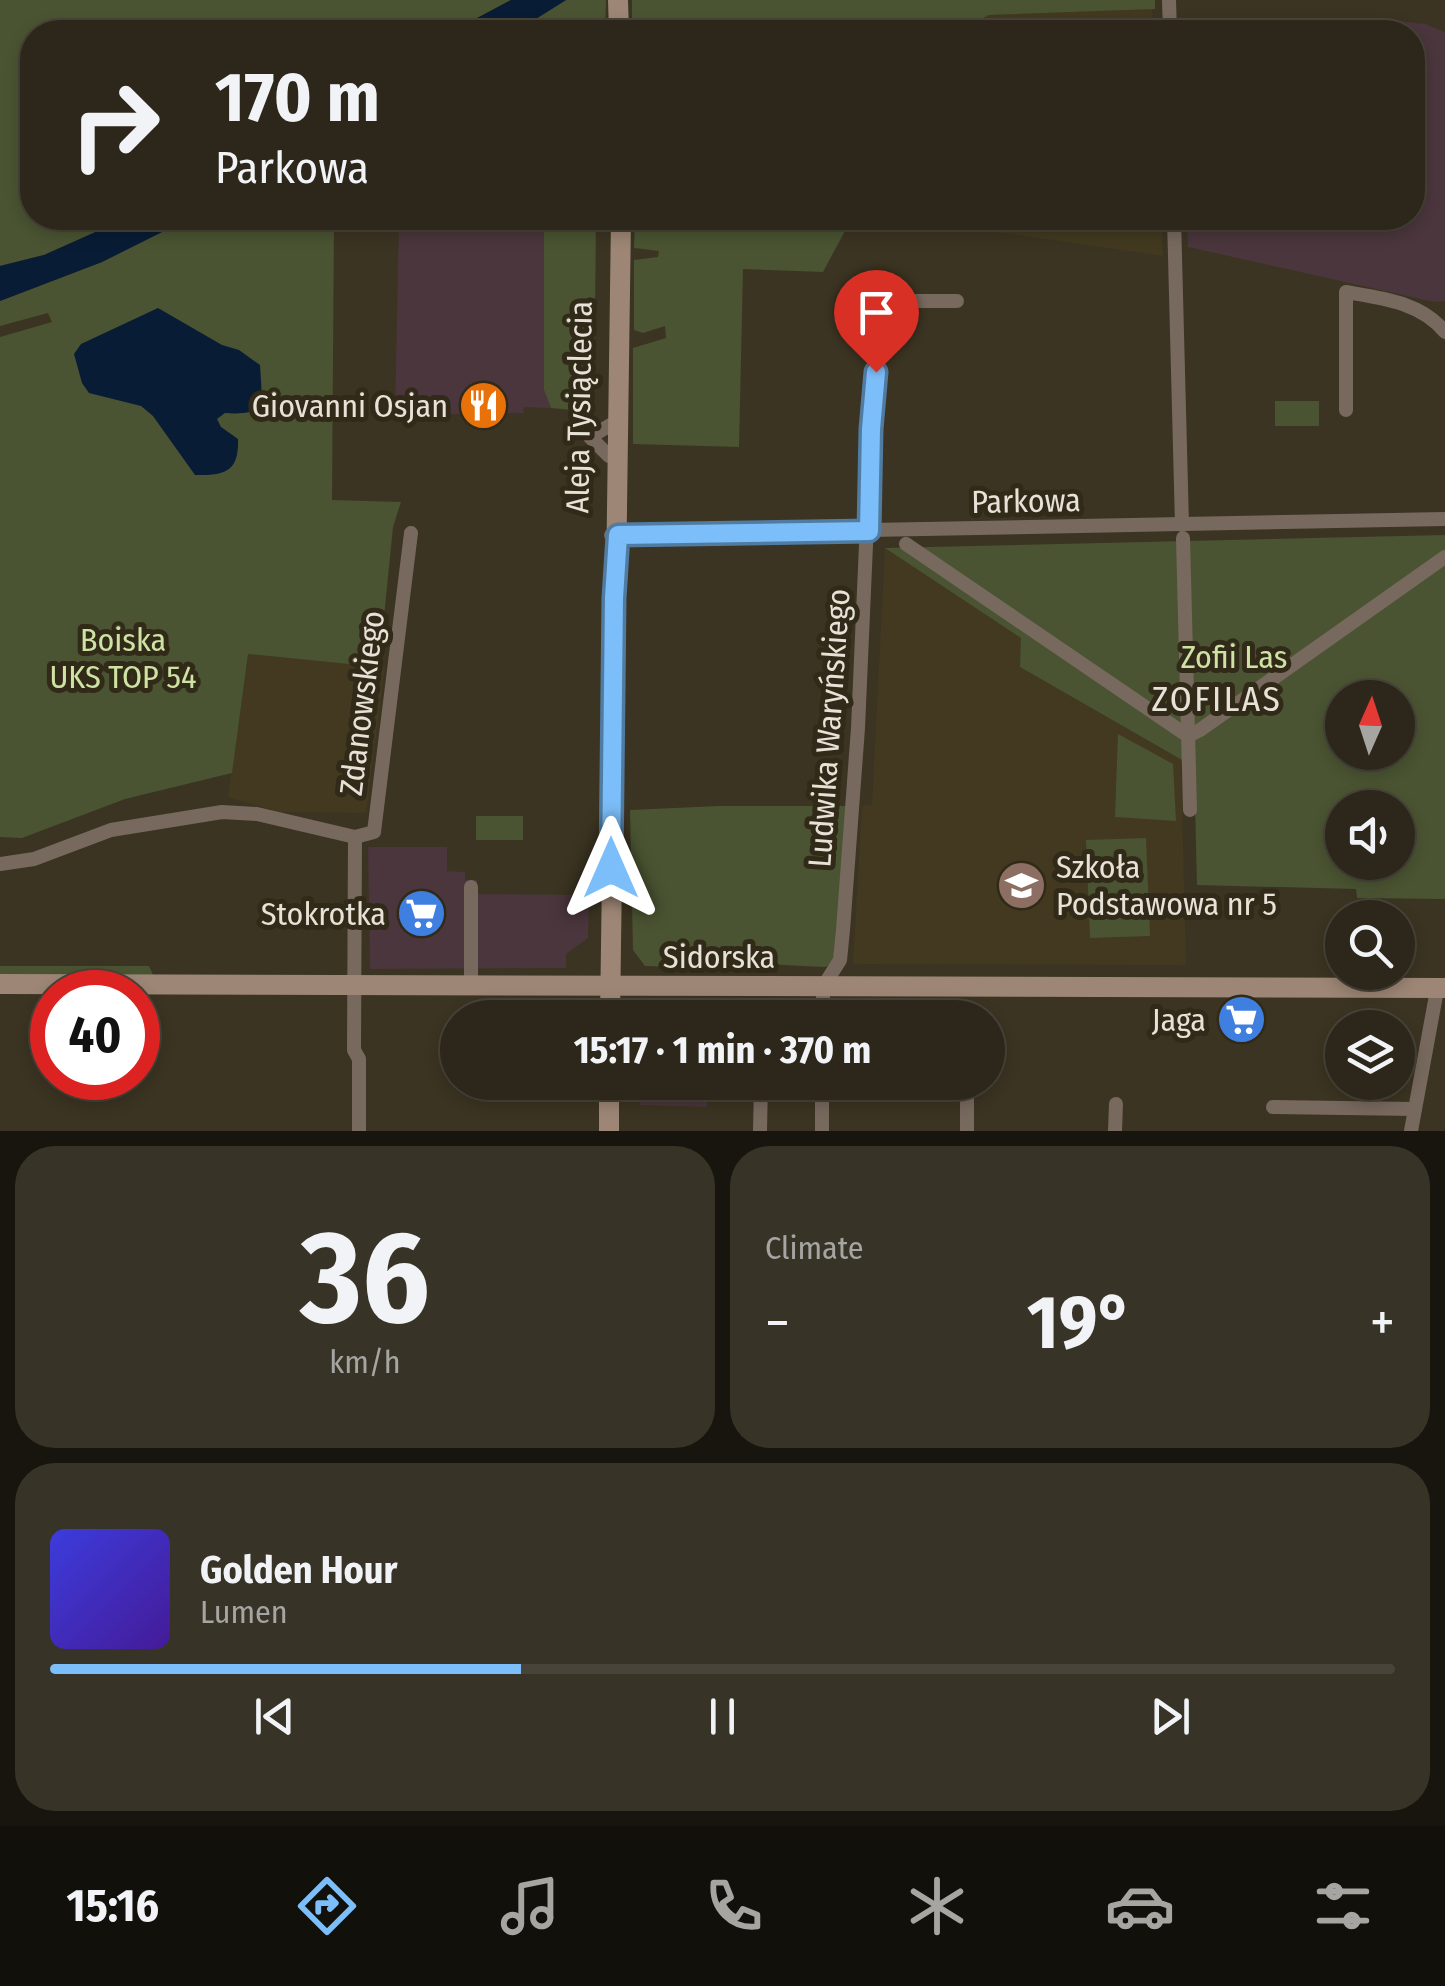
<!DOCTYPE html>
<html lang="en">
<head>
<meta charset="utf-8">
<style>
	:root { --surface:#2c271a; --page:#383327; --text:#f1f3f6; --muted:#a6a5a2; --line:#484439; --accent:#7cbef9 }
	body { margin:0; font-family:"Fira Sans Condensed",sans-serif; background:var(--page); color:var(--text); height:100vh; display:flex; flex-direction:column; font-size:38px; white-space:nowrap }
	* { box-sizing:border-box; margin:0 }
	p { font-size:32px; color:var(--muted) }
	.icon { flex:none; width:55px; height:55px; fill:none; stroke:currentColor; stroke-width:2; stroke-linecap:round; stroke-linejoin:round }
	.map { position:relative; height:1131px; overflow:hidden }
	.drawer { display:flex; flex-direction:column; gap:15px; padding:15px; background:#18150e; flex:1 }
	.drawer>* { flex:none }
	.hud { position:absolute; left:20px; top:20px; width:1405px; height:210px; border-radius:40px; box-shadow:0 5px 15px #0003,0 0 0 2px var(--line); background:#2c271a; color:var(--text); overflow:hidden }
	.needle { width:65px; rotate:3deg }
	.buttons { position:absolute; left:1325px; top:680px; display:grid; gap:20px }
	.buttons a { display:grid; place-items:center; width:90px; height:90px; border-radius:50%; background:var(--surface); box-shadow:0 5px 15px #0003,0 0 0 2px var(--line); font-size:50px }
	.speed { position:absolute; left:30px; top:970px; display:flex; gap:20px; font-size:50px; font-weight:700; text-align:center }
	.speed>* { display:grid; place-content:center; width:130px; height:130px; border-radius:50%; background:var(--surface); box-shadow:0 5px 15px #0003,0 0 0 2px var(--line); line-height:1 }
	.speed .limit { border:15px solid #d22; background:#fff; color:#111 }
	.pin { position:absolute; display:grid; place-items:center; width:85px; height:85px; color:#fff; margin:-102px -42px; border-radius:50% 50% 50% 0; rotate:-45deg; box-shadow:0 0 10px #0007 }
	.pin .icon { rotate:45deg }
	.me { position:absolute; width:110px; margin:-55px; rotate:0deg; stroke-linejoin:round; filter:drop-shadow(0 0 8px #0008) }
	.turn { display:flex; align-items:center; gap:35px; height:210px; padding:0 30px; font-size:45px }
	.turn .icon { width:130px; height:130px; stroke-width:2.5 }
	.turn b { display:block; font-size:70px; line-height:85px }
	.big { font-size:75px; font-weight:700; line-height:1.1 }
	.drawer .widget { flex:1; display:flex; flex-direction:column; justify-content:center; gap:15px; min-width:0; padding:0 35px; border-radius:40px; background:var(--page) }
	.drawer .dial { align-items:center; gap:0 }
	.dial b { font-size:130px; line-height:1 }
	.song { display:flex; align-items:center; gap:30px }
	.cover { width:120px; height:120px; border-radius:15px; background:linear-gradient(135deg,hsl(240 70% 55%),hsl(260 70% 35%)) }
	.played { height:10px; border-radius:5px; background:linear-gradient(90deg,var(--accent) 35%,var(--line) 35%) }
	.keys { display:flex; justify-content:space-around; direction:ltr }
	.heat { display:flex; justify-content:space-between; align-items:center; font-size:55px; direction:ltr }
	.drawer .tiles { flex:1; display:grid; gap:15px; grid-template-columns:1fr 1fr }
	.widget:last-child { grid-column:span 2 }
	.trip { position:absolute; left:440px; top:1000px; width:565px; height:100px; border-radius:50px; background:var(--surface); box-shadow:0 5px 15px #0003,0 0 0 2px var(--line); font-weight:700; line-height:100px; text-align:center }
	.dock { display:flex; height:160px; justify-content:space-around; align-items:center; background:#12100a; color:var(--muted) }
	.dock .icon { width:70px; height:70px }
	.dock .current { color:var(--accent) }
	.dock b { font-size:45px; color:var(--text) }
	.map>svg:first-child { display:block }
	.commercial { fill:#4a363c }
	.built { fill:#423920 }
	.green { fill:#4a5432; fill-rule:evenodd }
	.water { fill:#081c35 }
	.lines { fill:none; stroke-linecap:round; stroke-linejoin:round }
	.street { stroke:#78695e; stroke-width:14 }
	.secondary { stroke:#9d8675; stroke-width:20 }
	.route-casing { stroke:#517ca2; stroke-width:25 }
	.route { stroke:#7cbef9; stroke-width:18 }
	.labels { text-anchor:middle; stroke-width:10; stroke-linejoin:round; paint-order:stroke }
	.poi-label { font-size:32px; fill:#e7e2d7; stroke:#312a18; text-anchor:end }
	.street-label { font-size:32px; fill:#e7e2d7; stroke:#312a18 }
	.park-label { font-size:32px; fill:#cee3a3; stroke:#312a18 }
	.neighbourhood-label { font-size:35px; letter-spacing:2.5px; fill:#e7e2d7; stroke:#312a18 }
</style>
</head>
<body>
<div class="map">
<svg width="1445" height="1131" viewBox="0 0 1445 1131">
	<rect width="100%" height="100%" fill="#3b3422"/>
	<g class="commercial">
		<polygon points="1380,19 1425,24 1445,32 1445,301 1434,302 1188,247 1187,218 1412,218 1412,32 1311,32"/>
		<polygon points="399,218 544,218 544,390 551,408 524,407 523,413 395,415"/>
		<polygon points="368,847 447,847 447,871 465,872 465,880 477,880 477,894 589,895 588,938 566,954 566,968 370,969"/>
		<polygon points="640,1083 707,1083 707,1107 640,1105"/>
	</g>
	<g class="built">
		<polygon points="1152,9 1153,32 957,32 989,15"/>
		<polygon points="971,218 1161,218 1163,256 970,228"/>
		<polygon points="885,548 1022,638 1020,667 1181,760 1186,965 853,964 862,806 872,805"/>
		<polygon points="248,654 385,667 366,813 279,812 228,797"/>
	</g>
	<g class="green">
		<polygon points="0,0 511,0 451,32 32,32 32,218 127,218 44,255 0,266"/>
		<polygon points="566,0 606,0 605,32 515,32"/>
		<polygon points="632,0 1155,0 1155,9 989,15 957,32 632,32"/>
		<polygon points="190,218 334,218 332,500 401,502 393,527 379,667 248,654 232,773 125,799 22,838 0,837 0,337 52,322 48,313 0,326 0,301 102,262"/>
		<polygon points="544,218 596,218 594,412 551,408 544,390"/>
		<polygon points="635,218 852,218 823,272 743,269 739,447 633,444 633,348 666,338 665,326 643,333 634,330 634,260 658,257 659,251 634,248"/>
		<rect x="1275" y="401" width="44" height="25"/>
		<path d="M1445 535V899L1357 898 1356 889 1197 885 1194 767 1020 667 1021 638 885 548ZM1342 698H1398V752H1342ZM1342 808H1398V862H1342Z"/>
		<polygon points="1118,734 1173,764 1176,821 1115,817"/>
		<polygon points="719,806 852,806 840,960 825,967 723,962 709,968 645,966 633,950 630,810"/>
		<rect x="476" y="816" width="47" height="24"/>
		<polygon points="1146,838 1150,936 1090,938 1086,840"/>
		<polygon points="0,966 149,966 153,975 0,976"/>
	</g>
	<g class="water">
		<polygon points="511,0 566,0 515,32 451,32"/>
		<polygon points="127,218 190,218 102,262 0,301 0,266 44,255"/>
		<path d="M158 308 222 345 239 350 260 365C262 402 268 416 225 413L217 419 221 427 238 439C239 471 226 476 195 475L153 416 141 406 89 393 82 383 74 354 81 344Z"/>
	</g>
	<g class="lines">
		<g class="street">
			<polyline points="1169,0 1170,32"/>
			<polyline points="1174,218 1182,525"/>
			<path d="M1346 410V292C1381 298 1421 302 1445 332"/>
			<polyline points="609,456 590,437 619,420"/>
			<polyline points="611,535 1445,519"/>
			<polyline points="1183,538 1190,810"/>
			<polyline points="906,544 1188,736 1200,730 1445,557"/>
			<polyline points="0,864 34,859 111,830 222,812 257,814 355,837"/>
			<polyline points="471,986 471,887"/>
			<polyline points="823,1018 823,987 840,960 843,930 858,728 872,407 884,301 957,301"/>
			<polyline points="1273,1107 1415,1109"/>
			<polyline points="359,1131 359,1059 354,1050 355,837 374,832 411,533"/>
			<polyline points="760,1131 761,1082"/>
			<polyline points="822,1131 822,1082"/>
			<polyline points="967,1131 967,1097"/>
			<polyline points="1115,1131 1116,1104"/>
			<polyline points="1411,1131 1437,990"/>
		</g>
		<g class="secondary">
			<polyline points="618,0 619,32"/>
			<polyline points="0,984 1445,988"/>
			<polyline points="610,1018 621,218"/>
			<polyline points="609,1131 609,1082"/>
		</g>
	</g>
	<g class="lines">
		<defs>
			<polyline id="route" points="611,868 614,598 618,535 869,531 871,429 876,372"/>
		</defs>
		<use href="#route" class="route-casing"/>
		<use href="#route" class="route"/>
	</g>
	<defs>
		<symbol id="restaurant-disc" viewBox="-11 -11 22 22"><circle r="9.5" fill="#e8710a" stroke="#312a18"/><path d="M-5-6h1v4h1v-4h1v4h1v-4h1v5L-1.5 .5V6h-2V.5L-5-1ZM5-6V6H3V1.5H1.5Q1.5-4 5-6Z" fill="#fff"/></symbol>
		<symbol id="school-disc" viewBox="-11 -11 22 22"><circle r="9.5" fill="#8d6e63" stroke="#312a18"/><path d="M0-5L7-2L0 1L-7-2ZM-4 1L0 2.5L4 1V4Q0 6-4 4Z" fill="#fff"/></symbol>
		<symbol id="supermarket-disc" viewBox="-11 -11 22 22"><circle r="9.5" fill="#3f7fe0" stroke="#312a18"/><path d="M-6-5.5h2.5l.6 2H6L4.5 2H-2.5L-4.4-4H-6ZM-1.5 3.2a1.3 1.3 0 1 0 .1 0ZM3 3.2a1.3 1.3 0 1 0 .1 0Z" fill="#fff"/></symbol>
	</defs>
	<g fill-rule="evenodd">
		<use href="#restaurant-disc" x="456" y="378" width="55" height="55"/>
		<use href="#school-disc" x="994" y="858" width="55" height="55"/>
		<use href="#supermarket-disc" x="394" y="886" width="55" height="55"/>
		<use href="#supermarket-disc" x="1214" y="992" width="55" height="55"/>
	</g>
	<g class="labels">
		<g class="poi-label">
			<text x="448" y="417">Giovanni Osjan</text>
			<text x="1056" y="878" text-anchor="start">Szkoła<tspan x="1056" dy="37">Podstawowa nr 5</tspan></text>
			<text x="386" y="925">Stokrotka</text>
			<text x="1206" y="1031">Jaga</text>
		</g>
		<g class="street-label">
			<text transform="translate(579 407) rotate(-89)" y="11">Aleja Tysiąclecia</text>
			<text transform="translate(1026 501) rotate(-1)" y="11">Parkowa</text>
			<text transform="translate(362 703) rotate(-83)" y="11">Zdanowskiego</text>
			<text transform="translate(829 728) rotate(-86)" y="11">Ludwika Waryńskiego</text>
			<text x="719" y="968">Sidorska</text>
		</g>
		<g class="park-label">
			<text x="123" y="651">Boiska<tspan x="123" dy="37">UKS TOP 54</tspan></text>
			<text x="1234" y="668">Zofii Las</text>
		</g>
		<g class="neighbourhood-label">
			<text x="1217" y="711">ZOFILAS</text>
		</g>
	</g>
</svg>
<div class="buttons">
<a><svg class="needle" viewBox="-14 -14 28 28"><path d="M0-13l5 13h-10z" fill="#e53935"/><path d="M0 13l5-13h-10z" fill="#a6a5a2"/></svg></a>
<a><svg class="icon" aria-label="sound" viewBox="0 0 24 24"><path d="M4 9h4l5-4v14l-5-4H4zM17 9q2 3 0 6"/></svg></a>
<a><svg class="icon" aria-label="search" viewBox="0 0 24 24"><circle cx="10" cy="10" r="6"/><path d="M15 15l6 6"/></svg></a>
<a><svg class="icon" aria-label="layers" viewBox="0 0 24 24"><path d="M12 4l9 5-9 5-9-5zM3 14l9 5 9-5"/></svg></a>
</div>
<div class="speed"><div class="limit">40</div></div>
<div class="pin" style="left:876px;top:372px;background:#d93025"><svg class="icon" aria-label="arrive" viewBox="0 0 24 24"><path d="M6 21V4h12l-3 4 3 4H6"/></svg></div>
<svg class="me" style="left:611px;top:868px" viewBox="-20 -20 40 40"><path d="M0-17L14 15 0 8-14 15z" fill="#7cbef9" stroke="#fff" stroke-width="4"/></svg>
<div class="trip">15:17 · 1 min · 370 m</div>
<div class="hud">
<div class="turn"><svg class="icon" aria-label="right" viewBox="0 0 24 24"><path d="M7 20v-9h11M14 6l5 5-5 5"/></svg><div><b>170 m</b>Parkowa</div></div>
</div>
</div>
<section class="drawer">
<div class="tiles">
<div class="widget dial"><b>36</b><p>km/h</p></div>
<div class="widget"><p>Climate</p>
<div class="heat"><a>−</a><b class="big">19°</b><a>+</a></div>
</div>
<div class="widget">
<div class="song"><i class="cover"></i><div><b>Golden Hour</b><p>Lumen</p></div></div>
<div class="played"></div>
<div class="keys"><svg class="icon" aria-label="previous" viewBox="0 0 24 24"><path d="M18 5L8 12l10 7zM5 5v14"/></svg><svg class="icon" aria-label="pause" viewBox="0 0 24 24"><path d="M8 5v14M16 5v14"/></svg><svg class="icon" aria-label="next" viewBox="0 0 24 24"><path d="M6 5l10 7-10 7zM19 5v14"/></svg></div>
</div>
</div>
</section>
<nav class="dock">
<b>15:16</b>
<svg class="icon current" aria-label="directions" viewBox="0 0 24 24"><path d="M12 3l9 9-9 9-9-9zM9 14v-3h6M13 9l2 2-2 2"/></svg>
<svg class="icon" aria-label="music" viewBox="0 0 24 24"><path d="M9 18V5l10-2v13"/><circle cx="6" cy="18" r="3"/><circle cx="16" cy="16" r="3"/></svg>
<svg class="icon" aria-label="phone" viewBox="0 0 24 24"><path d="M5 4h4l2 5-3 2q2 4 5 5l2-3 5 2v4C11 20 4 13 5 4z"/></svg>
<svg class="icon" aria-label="climate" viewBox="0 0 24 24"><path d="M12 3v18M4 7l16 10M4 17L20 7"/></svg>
<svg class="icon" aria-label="car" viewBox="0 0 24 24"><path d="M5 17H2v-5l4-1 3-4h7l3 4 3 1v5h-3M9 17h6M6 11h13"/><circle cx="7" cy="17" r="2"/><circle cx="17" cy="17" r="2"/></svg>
<svg class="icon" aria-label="filters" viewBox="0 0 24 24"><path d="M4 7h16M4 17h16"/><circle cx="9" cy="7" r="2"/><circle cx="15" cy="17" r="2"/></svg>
</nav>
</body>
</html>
